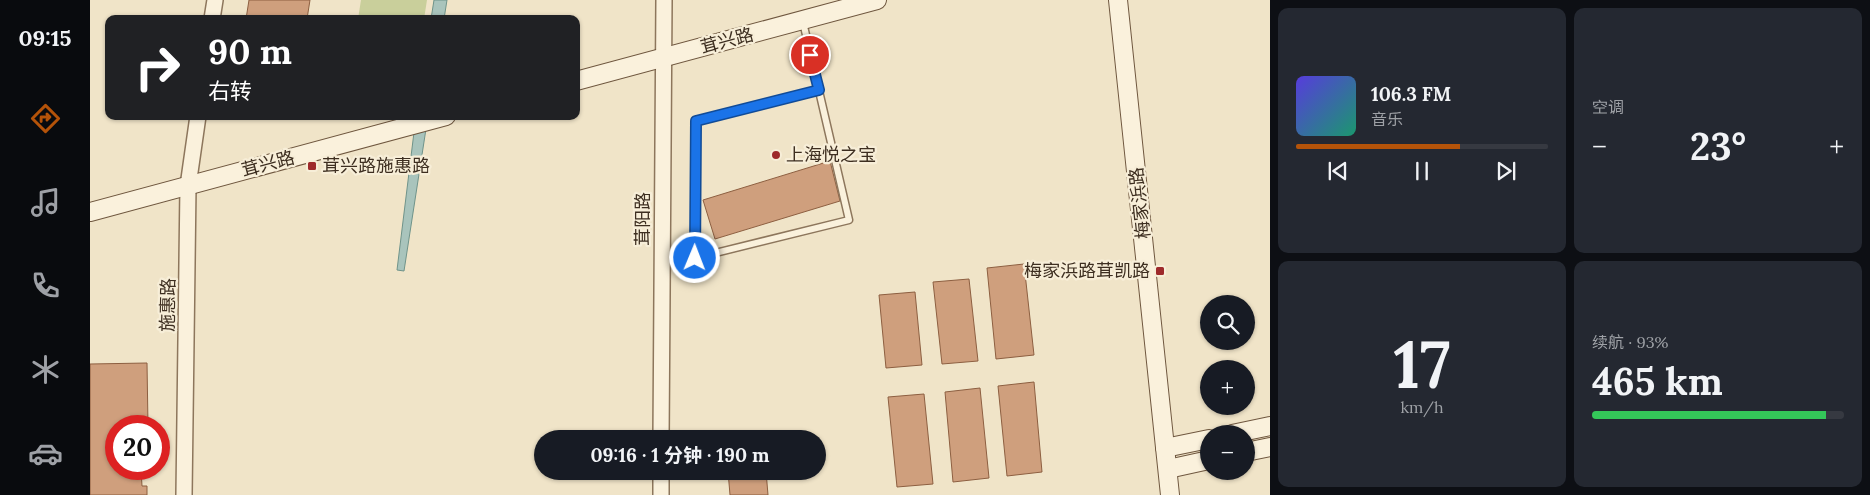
<!DOCTYPE html>
<html lang="zh">
<head>
<meta charset="utf-8">
<style>
	:root { --surface:#171b24; --page:#242831; --text:#f1f3f6; --muted:#9ea1a6; --line:#363941; --accent:#b45309 }
	body { margin:0; font-family:Lora,"Noto Sans SC",serif; background:var(--page); color:var(--text); height:100vh; display:flex; flex-direction:column; font-size:19px; white-space:nowrap }
	* { box-sizing:border-box; margin:0 }
	p { font-size:16px; color:var(--muted) }
	.icon { flex:none; width:28px; height:28px; fill:none; stroke:currentColor; stroke-width:2; stroke-linecap:round; stroke-linejoin:round }
	.map { position:relative; flex:1; overflow:hidden }
	.sheet { display:flex; flex-direction:column; gap:8px; padding:8px; background:#0d0f14; width:600px }
	.sheet>* { flex:none }
	.hud { position:absolute; left:15px; top:15px; width:475px; height:105px; border-radius:10px; box-shadow:0 1px 4px #0004; background:#202124; color:#fff; overflow:hidden }
	.controls { position:absolute; left:1110px; top:295px; display:grid; gap:10px }
	.controls a { display:grid; place-items:center; width:55px; height:55px; border-radius:50%; background:var(--surface); box-shadow:0 1px 4px #0004; font-size:25px }
	.speed { position:absolute; left:15px; top:415px; display:flex; gap:10px; font-size:25px; font-weight:700; text-align:center }
	.speed>* { display:grid; place-content:center; width:65px; height:65px; border-radius:50%; background:var(--surface); box-shadow:0 1px 4px #0004; line-height:1 }
	.speed .limit { border:8px solid #d22; background:#fff; color:#111 }
	.pin { position:absolute; display:grid; place-items:center; width:42px; height:42px; color:#fff; margin:-21px; border:2px solid #fff; border-radius:50%; box-shadow:0 1px 5px #0007 }
	.me { position:absolute; width:55px; margin:-28px; rotate:1deg; stroke-linejoin:round; filter:drop-shadow(0 0 4px #0008) }
	.turn { display:flex; align-items:center; gap:18px; height:105px; padding:0 20px; font-size:22px }
	.turn .icon { width:65px; height:65px; stroke-width:2.5 }
	.turn b { display:block; font-size:35px; line-height:42px }
	.big { font-size:38px; font-weight:700; line-height:1.1 }
	.sheet .widget { flex:1; display:flex; flex-direction:column; justify-content:center; gap:8px; min-width:0; padding:0 18px; border-radius:10px; background:var(--page) }
	.sheet .dial { align-items:center; gap:0 }
	.dial b { font-size:65px; line-height:1 }
	.song { display:flex; align-items:center; gap:15px }
	.cover { width:60px; height:60px; border-radius:8px; background:linear-gradient(135deg,hsl(250 70% 55%),hsl(160 70% 35%)) }
	.played { height:5px; border-radius:2px; background:linear-gradient(90deg,var(--accent) 65%,var(--line) 65%) }
	.keys { display:flex; justify-content:space-around; direction:ltr }
	.heat { display:flex; justify-content:space-between; align-items:center; font-size:28px; direction:ltr }
	.charge { height:8px; border-radius:4px; background:linear-gradient(90deg,#34c759 93%,var(--line) 0) }
	.sheet .tiles { flex:1; display:grid; gap:8px; grid-template-columns:repeat(2,1fr) }
	.trip { position:absolute; left:444px; top:430px; width:292px; height:50px; border-radius:25px; background:var(--surface); box-shadow:0 1px 4px #0004; font-weight:700; line-height:50px; text-align:center }
	main { display:flex; flex:1; min-height:0 }
	.menu { display:flex; flex-direction:column; width:90px; justify-content:space-around; align-items:center; background:#090b0e; color:var(--muted) }
	.menu .icon { width:35px; height:35px }
	.menu .on { color:var(--accent) }
	.menu b { font-size:22px; color:var(--text) }
	.map>svg:first-child { display:block }
	.green { fill:#c9cf9b }
	.water { fill:#a9c4bc; stroke:#6f938a }
	.building { fill:#cf9f7d; stroke:#8d5f41 }
	.lines { fill:none; stroke-linecap:round; stroke-linejoin:round }
	.service-casing { stroke:#8d765c; stroke-width:9 }
	.tertiary-casing { stroke:#8d765c; stroke-width:18 }
	.secondary-casing { stroke:#6f573f; stroke-width:20 }
	.service { stroke:#faf1dc; stroke-width:6 }
	.tertiary { stroke:#faf1dc; stroke-width:15 }
	.secondary { stroke:#faf1dc; stroke-width:18 }
	.route-casing { stroke:#114b97; stroke-width:12 }
	.route { stroke:#1a73e8; stroke-width:9 }
	.poi-dot { fill:#9e2a2b; stroke:#f7eed8; stroke-width:2 }
	.labels { text-anchor:middle; stroke-width:4.5; stroke-linejoin:round; paint-order:stroke }
	.street-label { font-size:18px; fill:#3d2e20; stroke:#f7eed8 }
	.poi-label { font-size:18px; fill:#3d2e20; stroke:#f7eed8; text-anchor:start }
</style>
</head>
<body>
<main>
<nav class="menu">
<b>09:15</b>
<svg class="icon on" aria-label="directions" viewBox="0 0 24 24"><path d="M12 3l9 9-9 9-9-9zM9 14v-3h6M13 9l2 2-2 2"/></svg>
<svg class="icon" aria-label="music" viewBox="0 0 24 24"><path d="M9 18V5l10-2v13"/><circle cx="6" cy="18" r="3"/><circle cx="16" cy="16" r="3"/></svg>
<svg class="icon" aria-label="phone" viewBox="0 0 24 24"><path d="M5 4h4l2 5-3 2q2 4 5 5l2-3 5 2v4C11 20 4 13 5 4z"/></svg>
<svg class="icon" aria-label="climate" viewBox="0 0 24 24"><path d="M12 3v18M4 7l16 10M4 17L20 7"/></svg>
<svg class="icon" aria-label="car" viewBox="0 0 24 24"><path d="M5 17H2v-5l4-1 3-4h7l3 4 3 1v5h-3M9 17h6M6 11h13"/><circle cx="7" cy="17" r="2"/><circle cx="17" cy="17" r="2"/></svg>
</nav>
<div class="map">
<svg width="1180" height="495" viewBox="0 0 1180 495">
	<rect width="100%" height="100%" fill="#f0e4c8"/>
	<polygon class="green" points="271,0 337,0 334,19 268,19"/>
	<g class="water">
		<polygon points="344,0 357,0 354,19 341,19"/>
		<polygon points="326,116 338,116 314,271 307,270"/>
	</g>
	<g class="building">
		<polygon points="159,0 220,0 217,19 156,19"/>
		<polygon points="740,161 750,201 625,239 613,200"/>
		<polygon points="934,264 944,355 906,359 897,268"/>
		<polygon points="879,279 888,361 852,364 843,282"/>
		<polygon points="825,292 832,365 796,368 789,295"/>
		<polygon points="57,363 58,426 26,426 26,469 51,469 52,486 57,486 57,495 0,495 0,364"/>
		<polygon points="944,382 952,472 917,476 908,386"/>
		<polygon points="890,388 899,478 863,482 855,392"/>
		<polygon points="834,394 843,484 807,487 798,397"/>
		<polygon points="638,471 676,471 678,495 640,495"/>
	</g>
	<g class="lines">
		<defs>
			<polyline id="service" points="713,22 759,220 605,258 606,121 729,90"/>
			<g id="tertiary">
				<polyline points="122,19 125,0"/>
				<polyline points="571,439 574,0"/>
				<polyline points="94,495 98,186 108,116"/>
				<polyline points="571,495 571,471"/>
			</g>
			<g id="secondary">
				<polyline points="1028,0 1080,495"/>
				<polyline points="486,81 787,0"/>
				<polyline points="0,212 356,116"/>
				<polyline points="1142,434 1180,426"/>
				<polyline points="1075,448 1119,439"/>
				<polyline points="1156,452 1180,447"/>
				<polyline points="1078,469 1119,460"/>
			</g>
		</defs>
		<use href="#service" class="service-casing"/>
		<use href="#tertiary" class="tertiary-casing"/>
		<use href="#secondary" class="secondary-casing"/>
		<use href="#service" class="service"/>
		<use href="#tertiary" class="tertiary"/>
		<use href="#secondary" class="secondary"/>
	</g>
	<g class="lines">
		<defs>
			<polyline id="route" points="605,258 606,121 729,90 720,55"/>
		</defs>
		<use href="#route" class="route-casing"/>
		<use href="#route" class="route"/>
	</g>
	<g class="poi-dot">
		<circle cx="686" cy="155" r="5"/>
		<rect x="217" y="161" width="10" height="10" rx="2.5"/>
		<rect x="1065" y="266" width="10" height="10" rx="2.5"/>
	</g>
	<g class="labels">
		<g class="street-label">
			<text transform="translate(637 41) rotate(-15)" y="6">茸兴路</text>
			<text transform="translate(178 164) rotate(-15)" y="6">茸兴路</text>
			<text transform="translate(1050 203) rotate(-96)" y="6">梅家浜路</text>
			<text transform="translate(553 219) rotate(-90)" y="6">茸阳路</text>
			<text transform="translate(78 305) rotate(-89)" y="6">施惠路</text>
		</g>
		<g class="poi-label">
			<text x="696" y="161">上海悦之宝</text>
			<text x="232" y="172">茸兴路施惠路</text>
			<text x="1060" y="277" text-anchor="end">梅家浜路茸凯路</text>
		</g>
	</g>
</svg>
<div class="controls">
<a><svg class="icon" aria-label="search" viewBox="0 0 24 24"><circle cx="10" cy="10" r="6"/><path d="M15 15l6 6"/></svg></a>
<a>+</a>
<a>−</a>
</div>
<div class="speed"><div class="limit">20</div></div>
<div class="pin" style="left:720px;top:55px;background:#d93025"><svg class="icon" aria-label="arrive" viewBox="0 0 24 24"><path d="M6 21V4h12l-3 4 3 4H6"/></svg></div>
<svg class="me" style="left:605px;top:258px" viewBox="-20 -20 40 40"><circle r="17" fill="#1a73e8" stroke="#fff" stroke-width="3"/><path d="M0-11L8 9 0 5-8 9z" fill="#fff"/></svg>
<div class="trip">09:16 · 1 分钟 · 190 m</div>
<div class="hud">
<div class="turn"><svg class="icon" aria-label="right" viewBox="0 0 24 24"><path d="M7 20v-9h11M14 6l5 5-5 5"/></svg><div><b>90 m</b>右转</div></div>
</div>
</div>
<section class="sheet">
<div class="tiles">
<div class="widget">
<div class="song"><i class="cover"></i><div><b>106.3 FM</b><p>音乐</p></div></div>
<div class="played"></div>
<div class="keys"><svg class="icon" aria-label="previous" viewBox="0 0 24 24"><path d="M18 5L8 12l10 7zM5 5v14"/></svg><svg class="icon" aria-label="pause" viewBox="0 0 24 24"><path d="M8 5v14M16 5v14"/></svg><svg class="icon" aria-label="next" viewBox="0 0 24 24"><path d="M6 5l10 7-10 7zM19 5v14"/></svg></div>
</div>
<div class="widget"><p>空调</p>
<div class="heat"><a>−</a><b class="big">23°</b><a>+</a></div>
</div>
<div class="widget dial"><b>17</b><p>km/h</p></div>
<div class="widget"><p>续航 · 93%</p><b class="big">465 km</b><div class="charge"></div></div>
</div>
</section>
</main>
</body>
</html>
